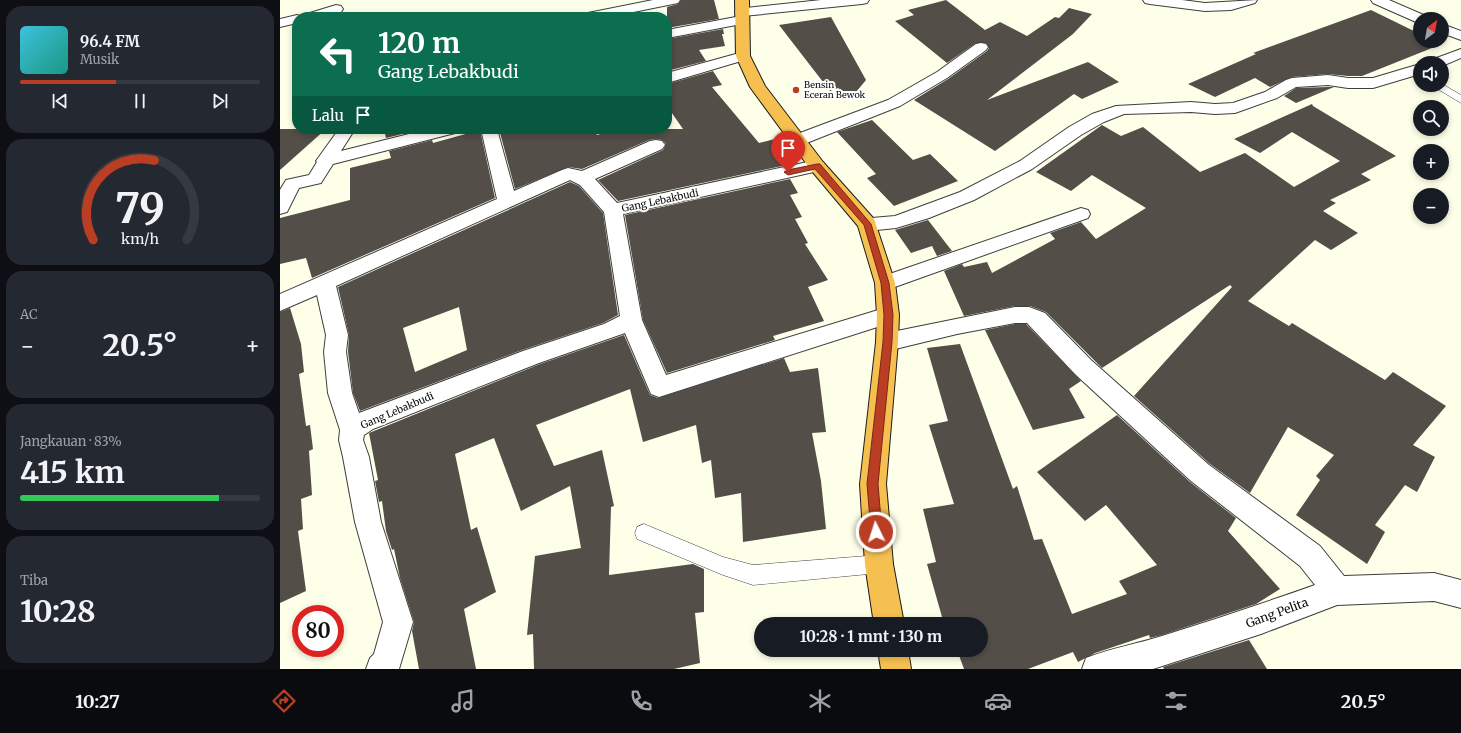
<!DOCTYPE html>
<html lang="id">
<head>
<meta charset="utf-8">
<style>
	:root { --surface:#171b24; --page:#242831; --text:#f1f3f6; --muted:#9ea1a6; --line:#363941; --accent:#ba3e23 }
	body { margin:0; font-family:Merriweather,serif; background:var(--page); color:var(--text); height:100vh; display:flex; flex-direction:column; font-size:15px; white-space:nowrap }
	* { box-sizing:border-box; margin:0 }
	p { font-size:13px; color:var(--muted) }
	.icon { flex:none; width:22px; height:22px; fill:none; stroke:currentColor; stroke-width:2; stroke-linecap:round; stroke-linejoin:round }
	.map { position:relative; flex:1; overflow:hidden }
	.drawer { display:flex; flex-direction:column; gap:6px; padding:6px; background:#0d0f14; width:280px }
	.drawer>* { flex:none }
	.guide { position:absolute; left:12px; top:12px; width:380px; height:122px; border-radius:16px; box-shadow:0 2px 6px #0003; background:#0b6e4f; color:#fff; overflow:hidden }
	.needle { width:26px; rotate:31deg }
	.tools { position:absolute; left:1133px; top:12px; display:grid; gap:8px }
	.tools a { display:grid; place-items:center; width:36px; height:36px; border-radius:50%; background:var(--surface); box-shadow:0 2px 6px #0003; font-size:20px }
	.speed { position:absolute; left:12px; top:605px; display:flex; gap:8px; font-size:20px; font-weight:700; text-align:center }
	.speed>* { display:grid; place-content:center; width:52px; height:52px; border-radius:50%; background:var(--surface); box-shadow:0 2px 6px #0003; line-height:1 }
	.speed .limit { border:6px solid #d22; background:#fff; color:#111 }
	.pin { position:absolute; display:grid; place-items:center; width:34px; height:34px; color:#fff; margin:-41px -17px; border-radius:50% 50% 50% 0; rotate:-45deg; box-shadow:0 0 4px #0007 }
	.pin .icon { rotate:45deg }
	.me { position:absolute; width:44px; margin:-22px; rotate:356deg; stroke-linejoin:round; filter:drop-shadow(0 0 3px #0008) }
	.turn { display:flex; align-items:center; gap:14px; height:84px; padding:0 20px; font-size:18px }
	.turn .icon { width:52px; height:52px; stroke-width:2.5 }
	.turn b { display:block; font-size:28px; line-height:34px }
	.then { display:flex; align-items:center; height:38px; padding:0 20px; background:#0003; gap:8px; font-size:15px }
	.big { font-size:30px; font-weight:700; line-height:1.1 }
	.drawer .card { flex:1; display:flex; flex-direction:column; justify-content:center; gap:6px; min-width:0; padding:0 14px; border-radius:16px; background:var(--page) }
	.drawer .dial { align-items:center; gap:0 }
	.dial svg { height:104px; overflow:visible; fill:none; stroke:var(--line); stroke-width:7; stroke-linecap:round; text-anchor:middle }
	.dial text { fill:var(--text); stroke:none }
	.song { display:flex; align-items:center; gap:12px }
	.cover { width:48px; height:48px; border-radius:6px; background:linear-gradient(135deg,hsl(190 70% 55%),hsl(170 70% 35%)) }
	.played { height:4px; border-radius:2px; background:linear-gradient(90deg,var(--accent) 40%,var(--line) 40%) }
	.keys { display:flex; justify-content:space-around; direction:ltr }
	.heat { display:flex; justify-content:space-between; align-items:center; font-size:22px; direction:ltr }
	.charge { height:6px; border-radius:3px; background:linear-gradient(90deg,#34c759 83%,var(--line) 0) }
	.trip { position:absolute; left:474px; top:617px; width:234px; height:40px; border-radius:20px; background:var(--surface); box-shadow:0 2px 6px #0003; font-weight:700; line-height:40px; text-align:center }
	.tabs { display:flex; height:64px; justify-content:space-around; align-items:center; background:#090b0e; color:var(--muted) }
	.tabs .icon { width:28px; height:28px }
	.tabs .current { color:var(--accent) }
	.tabs b { font-size:18px; color:var(--text) }
	main { display:flex; flex:1; min-height:0 }
	.map>svg:first-child { display:block }
	.building { fill:#534e47; fill-rule:evenodd }
	.lines { fill:none; stroke-linecap:round; stroke-linejoin:round }
	.lane-casing { stroke:#3e3e3e; stroke-width:1 }
	.street-casing { stroke:#3e3e3e; stroke-width:2 }
	.highway-casing { stroke:#1c1c1c; stroke-width:2 }
	.lane { fill:#fff; fill-rule:evenodd }
	.street { fill:#fff; fill-rule:evenodd }
	.highway { fill:#f5c050; fill-rule:evenodd }
	.route { fill:#ba3e23; stroke:#792817 }
	.poi-dot { fill:#ba3e23; stroke:#fff; stroke-width:1.5 }
	.labels { text-anchor:middle; stroke-width:4; stroke-linejoin:round; paint-order:stroke }
	.far-poi-label { font-size:9px; fill:#0b0b0b; stroke:#fff; text-anchor:start }
	.street-label { font-size:10px; fill:#0b0b0b; stroke:#fff }
	.near-street-label { font-size:12px; fill:#0b0b0b; stroke:#fff }
</style>
</head>
<body>
<main>
<section class="drawer">
<div class="card">
<div class="song"><i class="cover"></i><div><b>96.4 FM</b><p>Musik</p></div></div>
<div class="played"></div>
<div class="keys"><svg class="icon" aria-label="previous" viewBox="0 0 24 24"><path d="M18 5L8 12l10 7zM5 5v14"/></svg><svg class="icon" aria-label="pause" viewBox="0 0 24 24"><path d="M8 5v14M16 5v14"/></svg><svg class="icon" aria-label="next" viewBox="0 0 24 24"><path d="M6 5l10 7-10 7zM19 5v14"/></svg></div>
</div>
<div class="card dial"><svg viewBox="0 0 100 80">
<path d="M14 69A42 42 0 1 1 86 69"/>
<path d="M14 69A42 42 0 0 1 61 8" stroke="#ba3e23"/>
<text x="50" y="56" font-size="32" font-weight="700">79</text>
<text x="50" y="72" font-size="11">km/h</text>
</svg></div>
<div class="card"><p>AC</p>
<div class="heat"><a>−</a><b class="big">20.5°</b><a>+</a></div>
</div>
<div class="card"><p>Jangkauan · 83%</p><b class="big">415 km</b><div class="charge"></div></div>
<div class="card"><p>Tiba</p><b class="big">10:28</b></div>
</section>
<div class="map">
<svg width="1181" height="669" viewBox="0 0 1181 669">
	<rect width="100%" height="100%" fill="#feffe8"/>
	<g class="building">
		<polygon points="401,0 434,0 439,19 387,28 387,7 398,4"/>
		<polygon points="666,0 705,30 720,22 747,36 775,17 779,18 789,8 812,14 793,34 707,100 808,62 839,82 802,99 794,94 715,151 634,100 668,79 707,51 709,48 706,43 696,43 667,63 615,21 634,15 628,10"/>
		<polygon points="1091,10 1140,34 1140,41 1155,41 1162,44 1082,76 1068,76 1048,74 1012,77 990,87 975,78 935,97 908,84 976,54 973,53"/>
		<polygon points="551,17 586,80 572,97 558,88 550,91 499,25"/>
		<polygon points="443,29 444,34 442,34 445,46 419,50 426,61 387,71 387,39"/>
		<polygon points="433,71 442,85 432,87 479,143 499,138 514,160 501,164 502,166 338,201 318,180 383,150 386,144 382,140 376,139 369,140 302,169 288,167 235,189 219,129 313,129 317,135 338,129 403,129 387,106 387,84"/>
		<polygon points="1048,87 1054,87 1016,103 1004,96 1016,88"/>
		<polygon points="1032,104 1033,106 1116,156 1081,174 1091,180 1050,200 1056,203 1043,211 1078,233 1051,250 1035,240 968,301 1009,326 1012,323 1105,380 1113,372 1166,406 1133,445 1155,457 1137,492 1125,485 1095,525 1105,532 1087,564 1016,515 1040,480 1036,476 1054,455 1008,427 970,493 930,464 854,396 952,287 950,285 822,368 766,312 750,306 735,306 684,316 664,271 682,264 684,267 707,262 712,273 775,239 770,233 801,222 816,239 866,208 812,175 791,191 756,172 822,125 841,136 863,127 920,172 965,153 1014,187 1060,161 1012,132 980,153 954,139"/>
		<polygon points="592,120 633,160 650,154 678,181 614,206 587,178 596,174 557,132"/>
		<polygon points="0,129 46,129 0,170"/>
		<polygon points="104,129 143,129 106,138"/>
		<polygon points="200,130 215,198 32,278 26,258 0,264 0,218 70,200 70,168 111,158 109,151 152,140 153,143"/>
		<polygon points="510,179 518,193 510,195 522,217 515,219 528,243 525,244 548,280 528,287 544,321 493,336 495,340 387,373 363,320 345,215"/>
		<path d="M290 182 299 186 323 213 338 315 323 323 242 350 80 411 73 393 68 352 69 335 58 287ZM179 307 187 350 135 372 123 328Z"/>
		<polygon points="648,220 665,242 672,251 657,256 652,246 631,253 615,230"/>
		<polygon points="10,308 21,344 24,372 19,374 26,426 30,425 33,449 29,451 32,495 21,499 23,529 18,531 26,591 0,603 0,312"/>
		<polygon points="735,324 746,324 801,381 789,389 805,418 753,430 705,330"/>
		<polygon points="344,335 370,395 378,398 504,358 510,372 538,368 546,432 532,433 541,481 546,529 463,542 461,493 435,498 431,460 422,463 416,425 363,442 350,389 256,425 274,466 322,450 334,506 331,507 329,575 413,564 424,569 424,612 415,613 420,663 394,669 254,669 253,634 247,635 255,556 301,548 290,486 241,511 214,438 175,454 191,530 197,527 216,592 184,609 196,669 139,669 132,631 134,622 120,578 114,549 112,550 106,531 102,501 99,502 95,481 98,480 89,433 260,364"/>
		<polygon points="680,344 733,489 737,486 754,540 762,539 792,614 847,594 839,581 877,565 826,505 805,521 757,472 837,415 910,482 956,518 948,531 1000,589 976,604 882,635 870,638 869,635 815,653 798,662 793,652 748,669 684,669 677,650 701,650 701,624 664,624 647,564 656,562 643,509 674,504 649,425 668,421 647,348"/>
		<polygon points="969,640 987,669 884,669 883,667"/>
	</g>
	<g class="lines">
		<defs>
			<g id="lane">
				<polygon points="1162,84 1181,95 1181,103 1151,85"/>
				<polygon points="364,524 443,557 473,565 599,555 606,557 608,564 606,571 599,573 473,585 443,575 357,539 355,533 357,527"/>
			</g>
			<g id="street">
				<polygon points="373,0 400,0 398,3 393,4 329,17 301,17 303,14"/>
				<polygon points="541,0 589,0 587,3 582,4 463,16 467,17 469,20 467,23 387,38 387,30 461,16 457,15 455,12 457,9"/>
				<polygon points="863,0 902,0 925,3 977,0 975,3 951,10 925,11 870,4 865,3"/>
				<polygon points="1091,0 1109,0 1146,16 1148,19 1140,19 1140,23 1136,22 1093,3"/>
				<polygon points="56,5 61,6 63,9 61,12 42,17 17,17 17,23 0,27 0,19 17,15 20,16"/>
				<polygon points="1162,24 1181,31 1181,40 1162,33"/>
				<polygon points="701,43 706,44 708,47 706,50 667,78 620,106 524,144 518,145 512,144 509,140 512,136 608,100 657,72 696,44"/>
				<polygon points="1181,49 1181,58 1162,66 1162,63 1148,63 1151,60"/>
				<polygon points="463,52 468,53 470,56 468,59 387,83 387,73"/>
				<polygon points="1140,64 1140,74 1093,88 1068,88 1048,85 1016,87 997,98 955,113 935,114 911,112 844,114 824,122 801,135 752,169 694,200 649,218 616,228 587,231 580,229 577,224 580,219 615,216 680,192 740,161 789,127 812,114 836,106 911,102 935,104 953,103 985,92 1006,80 1012,78 1048,75 1068,78 1093,78"/>
				<polygon points="59,129 75,129 61,151 149,129 177,129 175,133 53,164 41,183 19,188 7,212 0,214 0,190 6,180 29,175 37,162 36,161"/>
				<path d="M201 129H217L234 191 282 170 288 168 302 171 370 141 376 140 382 141 385 145 382 149 315 179 337 203 537 160 543 162 546 166 543 170 343 214 362 320 386 375 608 307 616 309 619 315 616 321 379 397 371 394 345 333 259 363 93 429 84 435 83 440 89 457 101 522 133 622 119 669H86L90 658 94 654 103 622 75 522 63 457 59 440 60 430 48 393 44 352 46 335 37 295 0 311V294L217 199ZM290 180 300 185 324 212 340 316 324 324 243 351 79 413 72 393 66 352 68 335 56 286Z"/>
				<polygon points="801,208 808,210 810,214 808,218 612,288 605,291 598,288 595,283 598,278"/>
				<path d="M735 307H749L765 313 811 360 929 465 1040 546 1064 576 1154 573 1181 580V608L1154 601 1057 605 981 634 873 669H802L806 658C831 648 857 644 882 636 933 620 984 603 1035 585L1020 566 911 481 795 374 747 323H735L677 334 607 351 599 348 596 342 599 336 607 333Z"/>
			</g>
			<g id="highway">
				<polygon points="455,0 469,0 470,56 485,86 543,162 594,219 615,283 619,315 618,342 606,484 613,564 624,624 594,624 585,564 580,484 596,342 597,315 595,283 578,226 531,170 470,87 456,56"/>
				<polygon points="598,650 628,650 631,669 601,669"/>
			</g>
		</defs>
		<use href="#lane" class="lane-casing"/>
		<use href="#street" class="street-casing"/>
		<use href="#highway" class="highway-casing"/>
		<use href="#lane" class="lane"/>
		<use href="#street" class="street"/>
		<use href="#highway" class="highway"/>
	</g>
	<polygon class="route" points="537,164 540,164 591,224 609,283 613,315 612,342 598,484 602,532 600,536 596,537 592,536 591,532 587,484 603,342 604,315 601,283 584,225 535,169 508,175 504,172 508,170"/>
	<circle class="poi-dot" cx="516" cy="90" r="4"/>
	<g class="labels">
		<g class="far-poi-label">
			<text x="524" y="88">Bensin<tspan x="524" dy="10">Eceran Bewok</tspan></text>
		</g>
		<g class="street-label">
			<text transform="translate(380 200) rotate(-12)" y="4">Gang Lebakbudi</text>
			<text transform="translate(117 410) rotate(-23)" y="4">Gang Lebakbudi</text>
		</g>
		<g class="near-street-label">
			<text transform="translate(997 613) rotate(-20)" y="4">Gang Pelita</text>
		</g>
	</g>
</svg>
<div class="tools">
<a><svg class="needle" viewBox="-14 -14 28 28"><path d="M0-13l5 13h-10z" fill="#e53935"/><path d="M0 13l5-13h-10z" fill="#9ea1a6"/></svg></a>
<a><svg class="icon" aria-label="sound" viewBox="0 0 24 24"><path d="M4 9h4l5-4v14l-5-4H4zM17 9q2 3 0 6"/></svg></a>
<a><svg class="icon" aria-label="search" viewBox="0 0 24 24"><circle cx="10" cy="10" r="6"/><path d="M15 15l6 6"/></svg></a>
<a>+</a>
<a>−</a>
</div>
<div class="speed"><div class="limit">80</div></div>
<div class="pin" style="left:508px;top:172px;background:#d93025"><svg class="icon" aria-label="arrive" viewBox="0 0 24 24"><path d="M6 21V4h12l-3 4 3 4H6"/></svg></div>
<svg class="me" style="left:596px;top:532px" viewBox="-20 -20 40 40"><circle r="17" fill="#ba3e23" stroke="#fff" stroke-width="3"/><path d="M0-11L8 9 0 5-8 9z" fill="#fff"/></svg>
<div class="trip">10:28 · 1 mnt · 130 m</div>
<div class="guide">
<div class="turn"><svg class="icon" aria-label="left" viewBox="0 0 24 24"><path d="M17 20v-9H6M10 6l-5 5 5 5"/></svg><div><b>120 m</b>Gang Lebakbudi</div></div>
<div class="then">Lalu<svg class="icon" aria-label="arrive" viewBox="0 0 24 24"><path d="M6 21V4h12l-3 4 3 4H6"/></svg></div>
</div>
</div>
</main>
<nav class="tabs">
<b>10:27</b>
<svg class="icon current" aria-label="directions" viewBox="0 0 24 24"><path d="M12 3l9 9-9 9-9-9zM9 14v-3h6M13 9l2 2-2 2"/></svg>
<svg class="icon" aria-label="music" viewBox="0 0 24 24"><path d="M9 18V5l10-2v13"/><circle cx="6" cy="18" r="3"/><circle cx="16" cy="16" r="3"/></svg>
<svg class="icon" aria-label="phone" viewBox="0 0 24 24"><path d="M5 4h4l2 5-3 2q2 4 5 5l2-3 5 2v4C11 20 4 13 5 4z"/></svg>
<svg class="icon" aria-label="climate" viewBox="0 0 24 24"><path d="M12 3v18M4 7l16 10M4 17L20 7"/></svg>
<svg class="icon" aria-label="car" viewBox="0 0 24 24"><path d="M5 17H2v-5l4-1 3-4h7l3 4 3 1v5h-3M9 17h6M6 11h13"/><circle cx="7" cy="17" r="2"/><circle cx="17" cy="17" r="2"/></svg>
<svg class="icon" aria-label="filters" viewBox="0 0 24 24"><path d="M4 7h16M4 17h16"/><circle cx="9" cy="7" r="2"/><circle cx="15" cy="17" r="2"/></svg>
<b>20.5°</b>
</nav>
</body>
</html>
